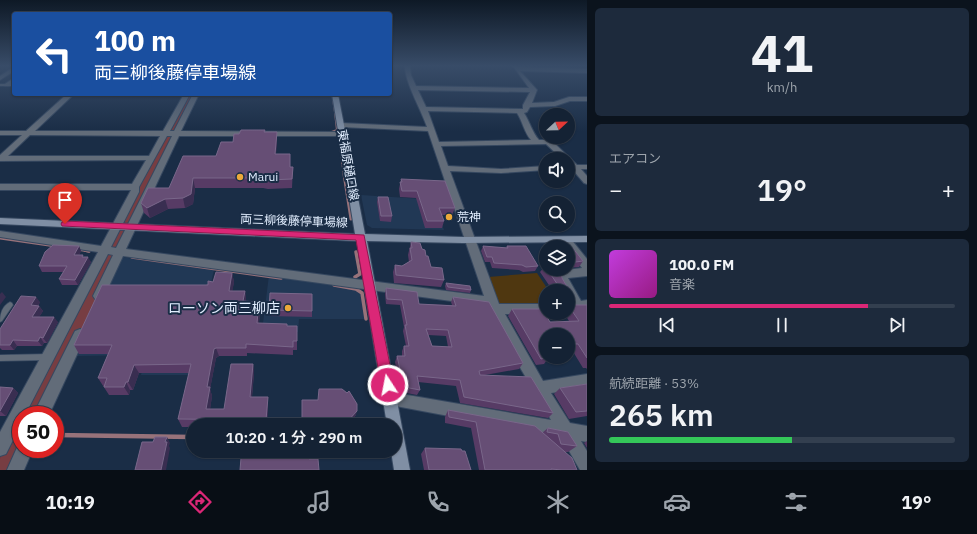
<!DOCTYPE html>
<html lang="ja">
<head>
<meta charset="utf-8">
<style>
	:root { --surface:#142234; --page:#1d2a3c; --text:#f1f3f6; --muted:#9da4ac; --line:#333f4f; --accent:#db2777 }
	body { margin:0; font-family:"IBM Plex Sans","Noto Sans JP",sans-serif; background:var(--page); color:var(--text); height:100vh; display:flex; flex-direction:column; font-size:15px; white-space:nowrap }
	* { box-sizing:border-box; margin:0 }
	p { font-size:13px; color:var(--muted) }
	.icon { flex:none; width:22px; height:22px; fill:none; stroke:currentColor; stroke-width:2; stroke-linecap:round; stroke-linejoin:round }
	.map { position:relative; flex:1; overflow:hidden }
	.details { display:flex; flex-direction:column; gap:8px; padding:8px; background:#0b131d; width:390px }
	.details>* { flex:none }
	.banner { position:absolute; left:12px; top:12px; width:380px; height:84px; border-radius:4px; box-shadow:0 1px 3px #0004,0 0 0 1px var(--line); background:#1a4fa0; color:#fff; overflow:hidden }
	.needle { width:26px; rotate:68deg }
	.controls { position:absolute; left:539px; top:108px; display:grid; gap:8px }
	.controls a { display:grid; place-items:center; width:36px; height:36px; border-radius:50%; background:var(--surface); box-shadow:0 1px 3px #0004,0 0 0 1px var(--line); font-size:20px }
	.speed { position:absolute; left:12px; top:406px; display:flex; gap:8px; font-size:20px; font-weight:700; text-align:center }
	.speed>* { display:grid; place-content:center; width:52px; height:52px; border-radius:50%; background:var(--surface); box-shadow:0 1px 3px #0004,0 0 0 1px var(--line); line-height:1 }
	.speed .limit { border:6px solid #d22; background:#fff; color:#111 }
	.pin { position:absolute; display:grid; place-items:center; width:34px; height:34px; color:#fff; margin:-41px -17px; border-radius:50% 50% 50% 0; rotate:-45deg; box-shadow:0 0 4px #0007 }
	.pin .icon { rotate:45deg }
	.me { position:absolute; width:44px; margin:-22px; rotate:349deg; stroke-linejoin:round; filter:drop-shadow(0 0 3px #0008) }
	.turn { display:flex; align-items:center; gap:14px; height:84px; padding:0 16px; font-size:18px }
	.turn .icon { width:52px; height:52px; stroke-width:2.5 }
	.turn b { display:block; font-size:28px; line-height:34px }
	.big { font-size:30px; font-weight:600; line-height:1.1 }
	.details .widget { flex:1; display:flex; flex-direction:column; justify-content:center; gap:6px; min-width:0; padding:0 14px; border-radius:6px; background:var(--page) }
	.details .dial { align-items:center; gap:0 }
	.dial b { font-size:52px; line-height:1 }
	.song { display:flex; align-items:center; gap:12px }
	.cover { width:48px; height:48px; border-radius:6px; background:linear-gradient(135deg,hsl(290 70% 55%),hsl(310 70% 35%)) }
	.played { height:4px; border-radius:2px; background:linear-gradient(90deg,var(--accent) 75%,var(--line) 75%) }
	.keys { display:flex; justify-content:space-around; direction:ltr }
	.heat { display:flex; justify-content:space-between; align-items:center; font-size:22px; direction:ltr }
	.charge { height:6px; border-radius:3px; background:linear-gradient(90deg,#34c759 53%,var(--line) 0) }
	.trip { position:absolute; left:186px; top:418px; width:216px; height:40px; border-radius:20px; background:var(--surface); box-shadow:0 1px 3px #0004,0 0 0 1px var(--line); font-weight:600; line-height:40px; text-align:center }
	.tabs { display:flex; height:64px; justify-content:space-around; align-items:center; background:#080e15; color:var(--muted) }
	.tabs .icon { width:28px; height:28px }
	.tabs .current { color:var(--accent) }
	.tabs b { font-size:18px; color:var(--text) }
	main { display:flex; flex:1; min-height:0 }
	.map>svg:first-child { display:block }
	.built { fill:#213855 }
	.green { fill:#4f3710 }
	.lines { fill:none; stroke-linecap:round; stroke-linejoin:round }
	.stream-far4 { stroke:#97727a; stroke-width:1.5 }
	.stream-far3 { stroke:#97727a; stroke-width:2 }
	.stream-far2 { stroke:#97727a; stroke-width:3 }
	.stream-far1 { stroke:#97727a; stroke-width:3.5 }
	.stream { stroke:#97727a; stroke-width:4.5 }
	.river { fill:#773d42; fill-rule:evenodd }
	.service-casing { stroke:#364860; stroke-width:1.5 }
	.minor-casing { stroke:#364860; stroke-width:2 }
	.secondary-casing { stroke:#364860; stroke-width:2 }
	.service { fill:#626c79; fill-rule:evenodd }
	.minor { fill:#626c79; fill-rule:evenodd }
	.secondary { fill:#808fa4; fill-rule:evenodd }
	.wall { fill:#573b65; fill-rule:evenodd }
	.shaded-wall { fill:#392e51 }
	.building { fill:#664e75; stroke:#79678a; fill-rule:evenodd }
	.route { fill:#db2777; stroke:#8e194d }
	.poi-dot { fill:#eca93a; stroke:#1a2d46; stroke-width:1.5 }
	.labels { text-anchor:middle; stroke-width:4; stroke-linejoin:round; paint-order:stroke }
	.street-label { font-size:12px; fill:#e1edfe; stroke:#1a2d46 }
	.poi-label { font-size:12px; fill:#e1edfe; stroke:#1a2d46; text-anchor:start }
	.near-poi-label { font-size:14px; fill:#e1edfe; stroke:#1a2d46; text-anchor:end }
</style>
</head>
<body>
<main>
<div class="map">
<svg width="587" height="470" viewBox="0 0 587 470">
	<rect width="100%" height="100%" fill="#1a2d46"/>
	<g class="built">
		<polygon points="361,195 453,201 457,210 436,210 444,230 372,228 367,225"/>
		<polygon points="121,257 214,270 190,375 141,375 146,355 75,356"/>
		<polygon points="269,275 356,287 361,289 365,319 299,319 298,332 262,331"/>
	</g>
	<polygon class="green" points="537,273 549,291 546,291 546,306 497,306 488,277"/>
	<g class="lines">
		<polyline class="stream-far4" points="332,94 335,114"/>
		<g class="stream-far3">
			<polyline points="329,133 337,130 335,113"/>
			<polyline points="339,140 344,175"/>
		</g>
		<g class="stream-far2">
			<polyline points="344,174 351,219"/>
			<polyline points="0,238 56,246"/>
			<polyline points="77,249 89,251"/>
		</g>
		<g class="stream-far1">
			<polyline points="85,250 89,251"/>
			<polyline points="132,257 281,278"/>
			<polyline points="355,277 360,274 356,252"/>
			<polyline points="334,285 356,289 362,293 366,319"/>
		</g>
		<g class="stream">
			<polyline points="19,434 21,434"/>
			<polyline points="55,435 193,437"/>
		</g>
		<path class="river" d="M185 94H197L44 415H21V449H28L18 470H0C0 453 0 426 16 418L15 415 19 405Z"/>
		<defs>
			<g id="service">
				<rect x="0" y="84" width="14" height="2"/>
				<path d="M10 302 12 303 13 305 2 321 0 322C0 314 2 306 10 302Z"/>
				<polygon points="48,354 51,355 52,357 51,359 48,360 0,361 0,355"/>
			</g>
			<g id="minor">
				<path d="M405 66H410L411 75 416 86 529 88 513 66H517L518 67 587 69V73L520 71 537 90 532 103 554 102 569 97H587V101H570L555 106 530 107 527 112 524 113C530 122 532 132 539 140H551L577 165H587V169H581L587 176V184L584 183 572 169H568V159H562L546 144 441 146 448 166 501 169 546 166V170L501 173 450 171 499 304H546V313H549L546 314H505L543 381 587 374V388L551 393 570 423 587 426V442L581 441 587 451V470H580L561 437 385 404 383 399 385 394 390 392 551 420 515 359 488 306 123 256 103 299 99 301 95 299 93 296 113 255 108 254 25 415H21V424L6 454 0 456V432L98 252 0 237V231L101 246 131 190H0V184H132L146 160 0 161V155L22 135H0V131H26L67 94H74L35 131H163L184 94H190L170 131H174L193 94H199L181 131 345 132 346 134 342 136H179L126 249 484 296 428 131 341 127 338 125 341 123 427 127C421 109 405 83 405 66ZM418 90 530 92 523 105V109L426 107ZM428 111 517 113C523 122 524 132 531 140L439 142ZM30 135 160 136 149 156H8ZM167 136H172L116 248 111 247 139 192V187Z"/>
				<polygon points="14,67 14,71 0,80 0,76"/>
				<polygon points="14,78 14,83 9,86 5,86 5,84"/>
				<path d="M566 237 570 238 587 259V276L568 278 581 301 587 300V310L568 311V291H563C560 285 554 278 558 271L582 268 568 250V247H566L561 240Z"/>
				<polygon points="80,329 85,331 86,335 49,415 33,415 75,331"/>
				<polygon points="19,443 21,443 21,449 33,449 24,470 7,470"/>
			</g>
			<polygon id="secondary" points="332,94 338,94 365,234 463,237 587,236 587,242 463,243 367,241 410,470 394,470 391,451 395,451 395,425 387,425 357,241 0,224 0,218 355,234"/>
		</defs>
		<use href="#service" class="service-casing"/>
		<use href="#minor" class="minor-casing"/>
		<use href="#secondary" class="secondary-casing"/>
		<use href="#service" class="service"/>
		<use href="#minor" class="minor"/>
		<use href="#secondary" class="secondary"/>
	</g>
	<g class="wall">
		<polygon points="265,130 265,132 277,132 277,140 276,154 290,167 293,167 292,188 268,189 263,188 195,188 193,204 185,208 168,209 150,218 144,213 141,203 169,188 216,156 233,142 239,134"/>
		<polygon points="401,179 455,208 452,215 442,215 444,221 442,228 425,228 416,198 400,197 399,189"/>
		<polygon points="378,197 392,216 391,222 380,221 377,202"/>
		<polygon points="411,242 422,249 426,256 431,267 444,280 441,287 394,283 393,272 395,265 402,266 409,262 408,255"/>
		<polygon points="79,246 81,251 79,255 84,257 91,262 78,285 62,285 59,279 64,272 42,272 39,266"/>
		<polygon points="483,246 506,248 507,246 538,266 535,271 523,272 519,270 492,268 490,262 485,262 481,251"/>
		<polygon points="568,247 583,261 579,267 568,268"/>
		<polygon points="545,266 546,266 546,269 560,269 562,278 566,285 571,289 572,305 587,305 587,369 586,368 583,368 572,350 568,351 568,335 546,335 546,352 545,352 546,353 546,357 549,357 544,364 536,365 508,316 512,309 542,309 550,322 569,321 564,313 568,313 568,291 553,291 540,272"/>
		<polygon points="232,273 234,282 232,291 245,291 246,301 260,311 259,323 288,326 297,326 297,350 293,350 293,355 247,353 247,356 219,356 216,358 210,389 212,396 210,409 224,409 253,364 254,373 252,397 268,397 268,405 267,425 193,425 193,427 182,427 178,419 189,373 139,373 133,390 130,390 129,395 109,395 98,378 108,354 79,354 74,345"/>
		<polygon points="446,283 471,290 470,293 446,290 445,286"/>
		<path d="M386 288 419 304 452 305 451 302 453 297 523 363 519 369 485 375 553 413 548 418 460 403 456 386 418 382 420 390 417 395 401 392 395 362 397 356H402V351L404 346H406L403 331 404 327 400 305 386 304 385 294ZM428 335 446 336 448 347 432 346Z"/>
		<polygon points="40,302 38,306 39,306 43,311 39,317 58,322 47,343 44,343 42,346 17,346 14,350 2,350 0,348 0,329"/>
		<polygon points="269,310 312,311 312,317 269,316"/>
		<polygon points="587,384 587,416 569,419 554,394 560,388"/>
		<polygon points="0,387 13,388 18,393 6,416 0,416"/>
		<polygon points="302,400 356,415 347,425 305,425 302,424"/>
		<polygon points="448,410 542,433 548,428 577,446 568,452 565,452 577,470 479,470 471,428 445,423 445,417"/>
		<polygon points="587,441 587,448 584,443"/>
		<polygon points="425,448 462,451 471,470 424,470 421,454"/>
	</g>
	<g class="shaded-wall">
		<polygon points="277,132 277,140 275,163 275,154"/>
		<polygon points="193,178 195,188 193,204 185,208 183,198"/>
		<polygon points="165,199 168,209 150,218 147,208"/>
		<polygon points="79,246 81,251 76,261 74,255"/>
		<polygon points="88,257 91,262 78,285 75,280"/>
		<polygon points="232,273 234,282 231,300 229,291"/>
		<polygon points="245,291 246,300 245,310 243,301"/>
		<polygon points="2,292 6,297 0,305 0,294"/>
		<polygon points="36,297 40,302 35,311 31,305"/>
		<polygon points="259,302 260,311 258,332 257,323"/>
		<polygon points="39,306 43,311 36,322 32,317"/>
		<polygon points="54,317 58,322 47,343 43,338"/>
		<polygon points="40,337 44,343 42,346 38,341"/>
		<polygon points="13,340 17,346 14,350 10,345"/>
		<polygon points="216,348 219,356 216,358 210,389 212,396 209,417 206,409 207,387 214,349"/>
		<polygon points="253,364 254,373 251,405 250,397"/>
		<polygon points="134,365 139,373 133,390 128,382"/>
		<polygon points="126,382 130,390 129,395 124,387"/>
		<polygon points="13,388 18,393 6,416 0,411"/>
		<polygon points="268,397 268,405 267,425 266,420"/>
		<polygon points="357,411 356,415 347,425 345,425"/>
		<polygon points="167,437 170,443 169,446 170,448 166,470 161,470"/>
	</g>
	<g class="building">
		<polygon points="241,130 265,130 264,132 277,132 275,154 290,154 290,167 293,167 292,179 268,180 262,178 193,178 191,194 183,198 165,199 147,208 141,203 148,188 169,188 183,156 216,156 221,142 233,142 234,134 239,134"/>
		<polygon points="401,179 445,181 455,208 439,208 444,221 427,221 417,191 402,191 400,182 402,182"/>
		<polygon points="378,197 388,197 392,216 381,216"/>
		<polygon points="411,242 420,243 422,249 425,250 426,256 428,256 431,267 442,268 444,280 396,275 395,265 402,266 412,260 410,248 412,248"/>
		<polygon points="53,245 79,246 74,255 83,255 82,257 88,257 75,280 59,279 67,266 39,266 45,252"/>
		<polygon points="483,246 508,248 507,246 526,246 538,266 526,267 522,265 494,263 492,257 487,257"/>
		<polygon points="568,247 572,247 583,261 568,263"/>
		<polygon points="547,269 560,269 562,278 566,285 571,289 572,305 587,305 587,358 578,344 568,344 568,335 546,335 546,346 541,346 546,353 546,357 549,357 541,359 512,309 542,309 550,322 579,321 568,305 571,305 568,300 568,291 562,291"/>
		<polygon points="216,272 232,273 229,291 245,291 243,301 259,302 257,323 287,324 287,326 297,326 297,341 293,341 293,347 246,344 246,348 216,348 214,349 207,387 210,387 206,409 224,409 231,364 253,364 250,397 268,397 266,420 178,419 191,364 134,365 128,382 126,382 124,387 104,387 107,378 98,378 112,345 74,345 102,285 208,285 208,281 213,282"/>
		<polygon points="446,283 470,286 471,290 448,287"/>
		<path d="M386 288 417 292 419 304 456 306 453 297 489 302 523 363 479 371 480 375 531 377 553 413 464 397 460 380 417 376 420 390 404 387 397 356H405L404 346H409L405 325H407L402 300 387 299ZM426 329 448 330 452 347 432 346Z"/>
		<polygon points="270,293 312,294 312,311 269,310"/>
		<polygon points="21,296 36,297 31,305 39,306 32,317 54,317 43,338 40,337 38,341 13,340 10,345 0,345 0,329"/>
		<polygon points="587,384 587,411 576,412 560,388"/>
		<polygon points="0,387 13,388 0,411"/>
		<polygon points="319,389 342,389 347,393 349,391 357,404 357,411 345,424 306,424 306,421 302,420 302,400 318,400"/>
		<polygon points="448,410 535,426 572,458 577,470 562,470 551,469 551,470 485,470 476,422 449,417"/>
		<polygon points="548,428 568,432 577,446 561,444 558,434 547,432"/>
		<polygon points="155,437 167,437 165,442 167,442 161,470 135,470 142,442 153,442"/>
		<polygon points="425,448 461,449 462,451 465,451 471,470 429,470"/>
		<polygon points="275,451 308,451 309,459 318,459 319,470 240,470 241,458 275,458"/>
	</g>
	<linearGradient id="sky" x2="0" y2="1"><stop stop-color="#0e1926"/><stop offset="0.5" stop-color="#384c68"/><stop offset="1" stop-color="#384c68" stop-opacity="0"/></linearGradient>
	<rect width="587" height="132" fill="url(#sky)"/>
	<polygon class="route" points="65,221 364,235 394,385 392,389 388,391 383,389 381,385 356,240 62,226 61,224 62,222"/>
	<g class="poi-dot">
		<circle cx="240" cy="177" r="4"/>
		<circle cx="449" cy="217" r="4"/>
		<circle cx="288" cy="308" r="4"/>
	</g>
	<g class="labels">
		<g class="street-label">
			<text transform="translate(348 165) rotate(80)" y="4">東福原樋口線</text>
			<text transform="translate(294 221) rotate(2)" y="4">両三柳後藤停車場線</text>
		</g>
		<g class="poi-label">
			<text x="248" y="181">Marui</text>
			<text x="457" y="221">荒神</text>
		</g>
		<g class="near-poi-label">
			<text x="280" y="313">ローソン両三柳店</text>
		</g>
	</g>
</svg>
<div class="controls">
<a><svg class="needle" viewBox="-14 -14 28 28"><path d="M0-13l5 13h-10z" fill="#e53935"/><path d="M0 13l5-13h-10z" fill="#9da4ac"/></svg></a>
<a><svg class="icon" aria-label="sound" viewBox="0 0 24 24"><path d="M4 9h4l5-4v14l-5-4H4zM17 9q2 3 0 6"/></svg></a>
<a><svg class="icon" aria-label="search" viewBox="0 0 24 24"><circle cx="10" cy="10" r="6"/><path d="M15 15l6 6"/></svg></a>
<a><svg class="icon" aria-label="layers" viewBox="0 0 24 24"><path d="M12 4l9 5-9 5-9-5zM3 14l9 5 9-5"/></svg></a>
<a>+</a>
<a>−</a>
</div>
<div class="speed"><div class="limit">50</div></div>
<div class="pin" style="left:65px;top:224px;background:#d93025"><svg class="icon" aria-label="arrive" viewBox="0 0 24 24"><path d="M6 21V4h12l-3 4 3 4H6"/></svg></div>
<svg class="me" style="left:388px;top:385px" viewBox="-20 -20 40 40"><circle r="17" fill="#db2777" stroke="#fff" stroke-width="3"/><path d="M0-11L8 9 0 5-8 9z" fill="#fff"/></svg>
<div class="trip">10:20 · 1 分 · 290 m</div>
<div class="banner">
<div class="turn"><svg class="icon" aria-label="left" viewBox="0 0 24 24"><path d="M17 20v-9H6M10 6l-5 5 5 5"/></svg><div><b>100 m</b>両三柳後藤停車場線</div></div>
</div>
</div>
<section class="details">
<div class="widget dial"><b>41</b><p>km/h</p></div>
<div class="widget"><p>エアコン</p>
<div class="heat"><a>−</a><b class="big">19°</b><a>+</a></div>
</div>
<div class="widget">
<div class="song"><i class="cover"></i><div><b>100.0 FM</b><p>音楽</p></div></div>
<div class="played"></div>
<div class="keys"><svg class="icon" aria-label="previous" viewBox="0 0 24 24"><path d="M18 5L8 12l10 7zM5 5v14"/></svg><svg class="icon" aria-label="pause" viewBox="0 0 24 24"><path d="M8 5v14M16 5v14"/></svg><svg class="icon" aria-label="next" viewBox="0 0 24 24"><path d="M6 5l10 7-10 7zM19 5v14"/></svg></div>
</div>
<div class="widget"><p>航続距離 · 53%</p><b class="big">265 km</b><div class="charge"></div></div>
</section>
</main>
<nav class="tabs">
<b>10:19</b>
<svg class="icon current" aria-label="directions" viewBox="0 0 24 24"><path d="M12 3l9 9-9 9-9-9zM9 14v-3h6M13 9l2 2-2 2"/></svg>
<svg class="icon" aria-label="music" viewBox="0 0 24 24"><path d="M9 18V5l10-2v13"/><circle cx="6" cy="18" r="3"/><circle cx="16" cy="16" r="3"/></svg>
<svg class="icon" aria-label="phone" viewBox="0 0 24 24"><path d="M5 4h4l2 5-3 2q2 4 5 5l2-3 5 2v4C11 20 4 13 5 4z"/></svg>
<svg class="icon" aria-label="climate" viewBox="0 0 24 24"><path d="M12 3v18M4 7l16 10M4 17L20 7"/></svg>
<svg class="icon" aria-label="car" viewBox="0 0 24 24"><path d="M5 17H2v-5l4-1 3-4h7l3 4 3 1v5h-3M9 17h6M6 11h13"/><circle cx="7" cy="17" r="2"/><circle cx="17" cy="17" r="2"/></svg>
<svg class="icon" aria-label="filters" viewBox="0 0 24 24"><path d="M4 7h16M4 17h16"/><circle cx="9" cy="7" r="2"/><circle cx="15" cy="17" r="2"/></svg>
<b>19°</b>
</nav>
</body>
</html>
